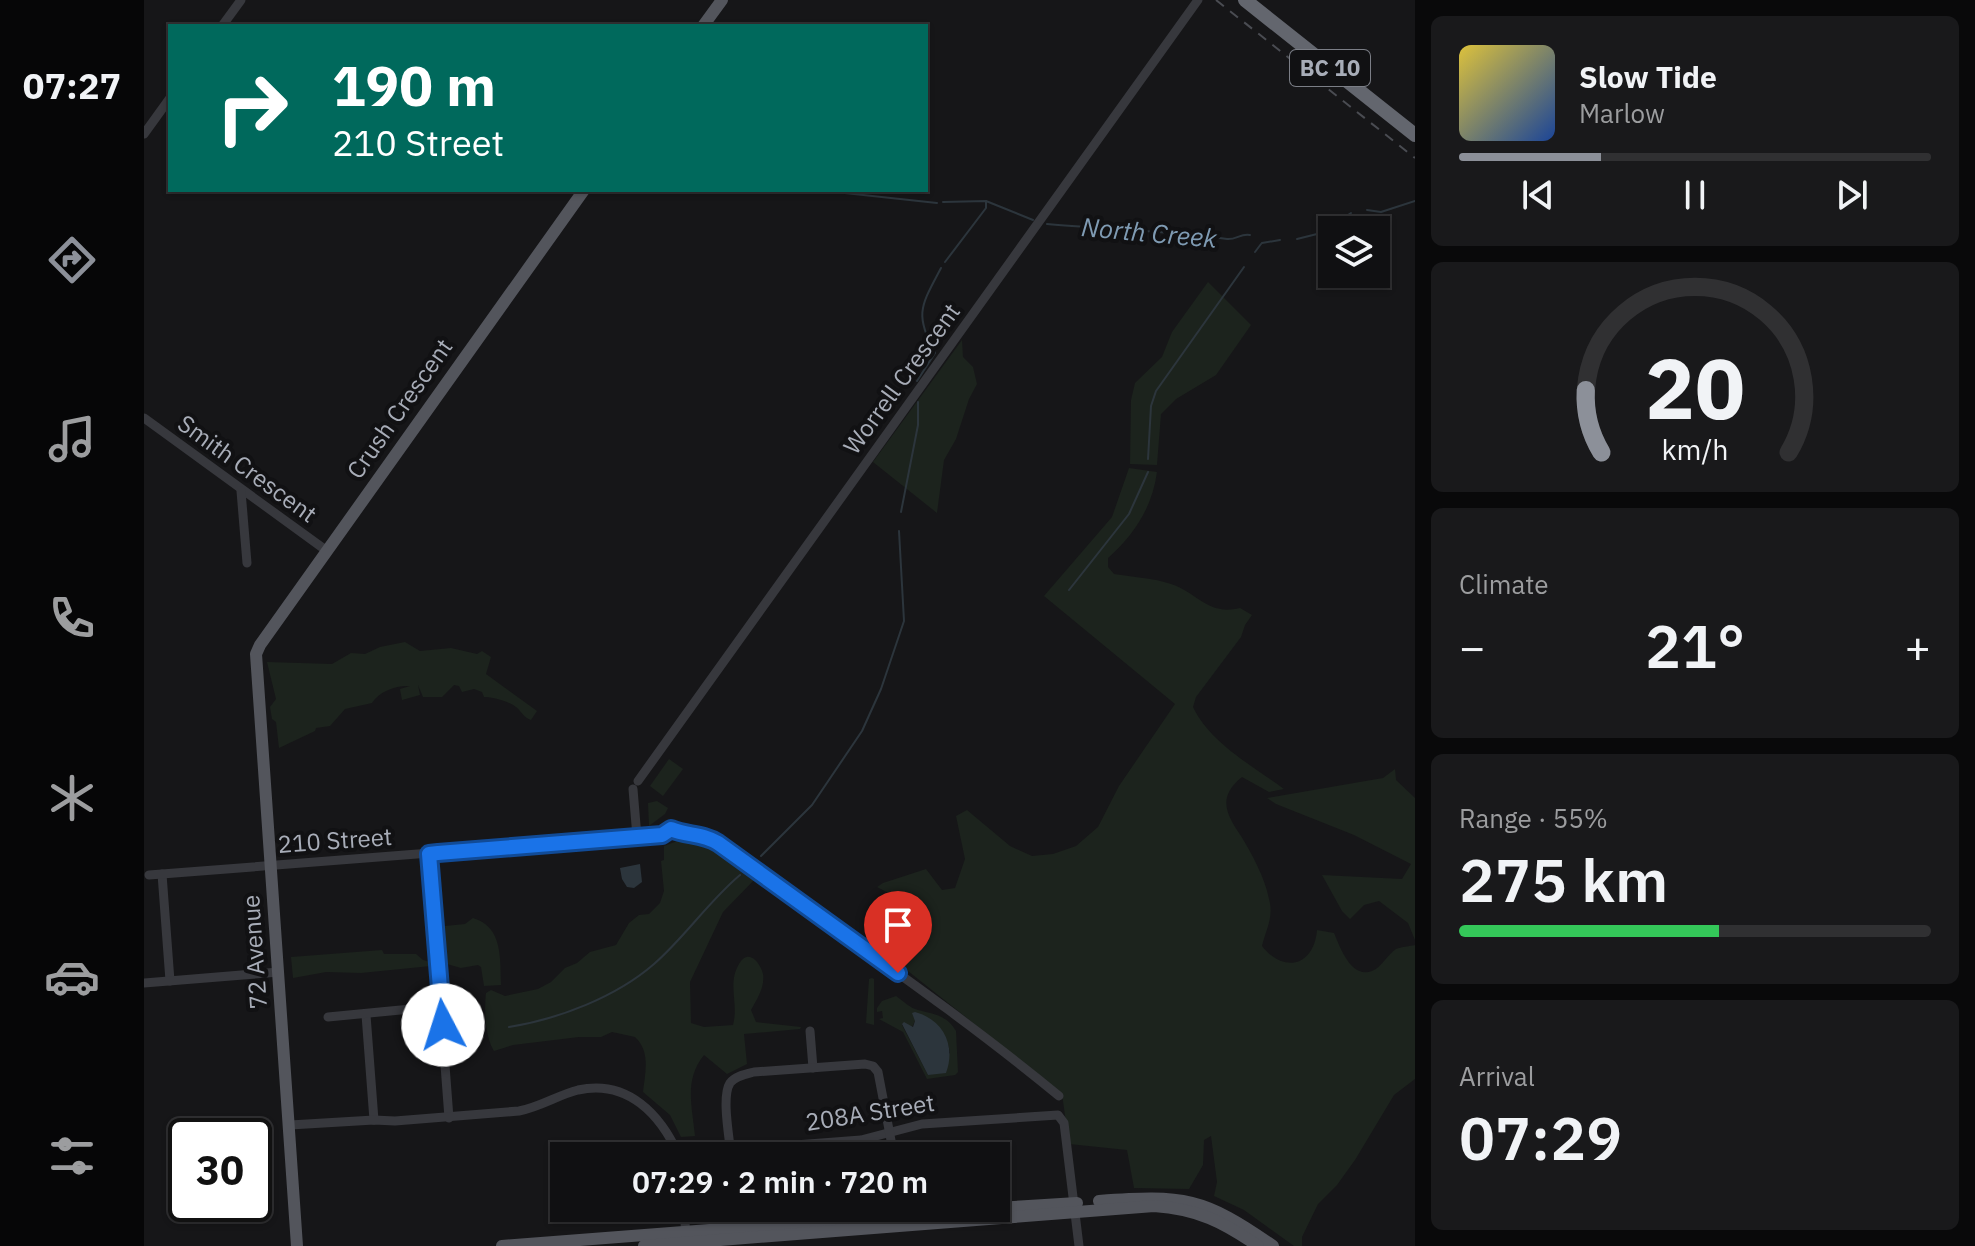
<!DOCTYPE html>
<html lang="en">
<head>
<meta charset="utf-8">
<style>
	:root { --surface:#101012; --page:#19191b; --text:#f1f3f6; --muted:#9c9d9f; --line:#303032; --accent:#8c9099 }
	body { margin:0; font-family:"IBM Plex Sans",sans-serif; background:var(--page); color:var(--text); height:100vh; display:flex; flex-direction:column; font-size:30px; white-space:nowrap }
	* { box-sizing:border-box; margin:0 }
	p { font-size:26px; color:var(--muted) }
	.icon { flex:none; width:44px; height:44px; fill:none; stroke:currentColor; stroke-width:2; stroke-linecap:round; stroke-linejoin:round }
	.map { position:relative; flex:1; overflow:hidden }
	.sheet { display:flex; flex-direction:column; gap:16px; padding:16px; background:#09090a; width:560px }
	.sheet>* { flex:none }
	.hud { position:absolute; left:24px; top:24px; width:760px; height:168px; border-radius:0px; box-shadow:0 2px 6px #0004,0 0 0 2px var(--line); background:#00695c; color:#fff; overflow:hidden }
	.fabs { position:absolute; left:1174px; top:216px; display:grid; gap:16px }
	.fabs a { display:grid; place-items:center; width:72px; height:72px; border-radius:0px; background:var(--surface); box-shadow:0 2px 6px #0004,0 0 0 2px var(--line); font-size:40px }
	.speed { position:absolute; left:24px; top:1118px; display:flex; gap:16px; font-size:40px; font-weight:700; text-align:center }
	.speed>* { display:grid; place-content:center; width:104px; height:104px; border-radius:50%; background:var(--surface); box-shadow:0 2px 6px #0004,0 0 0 2px var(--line); line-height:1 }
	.speed .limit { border:4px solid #111; border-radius:12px; background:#fff; color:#111 }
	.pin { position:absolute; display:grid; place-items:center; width:68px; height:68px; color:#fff; margin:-82px -34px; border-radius:50% 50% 50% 0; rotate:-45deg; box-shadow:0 0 8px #0007 }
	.pin .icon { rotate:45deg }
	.me { position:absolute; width:88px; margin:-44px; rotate:355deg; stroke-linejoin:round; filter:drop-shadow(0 0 6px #0008) }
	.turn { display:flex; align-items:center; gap:28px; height:168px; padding:0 32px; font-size:36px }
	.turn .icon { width:104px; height:104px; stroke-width:2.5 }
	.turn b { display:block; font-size:56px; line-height:68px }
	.big { font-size:60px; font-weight:600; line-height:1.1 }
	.sheet .card { flex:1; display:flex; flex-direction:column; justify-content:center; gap:12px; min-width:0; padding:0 28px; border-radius:12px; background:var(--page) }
	.sheet .dial { align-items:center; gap:0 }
	.dial svg { height:208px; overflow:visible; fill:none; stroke:var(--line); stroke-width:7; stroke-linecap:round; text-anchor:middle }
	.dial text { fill:var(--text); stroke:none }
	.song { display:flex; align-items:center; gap:24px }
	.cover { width:96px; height:96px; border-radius:12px; background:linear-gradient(135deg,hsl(50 70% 55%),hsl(220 70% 35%)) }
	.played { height:8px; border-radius:4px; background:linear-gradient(90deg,var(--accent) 30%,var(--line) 30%) }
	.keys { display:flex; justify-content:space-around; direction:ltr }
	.heat { display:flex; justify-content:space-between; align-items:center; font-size:44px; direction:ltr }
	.charge { height:12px; border-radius:6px; background:linear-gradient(90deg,#34c759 55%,var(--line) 0) }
	.trip { position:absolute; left:406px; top:1142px; width:460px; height:80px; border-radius:0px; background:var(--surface); box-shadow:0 2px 6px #0004,0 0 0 2px var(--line); font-weight:600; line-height:80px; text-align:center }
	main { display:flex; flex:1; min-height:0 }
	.dock { display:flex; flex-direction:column; width:144px; justify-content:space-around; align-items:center; background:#060607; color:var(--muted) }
	.dock .icon { width:56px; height:56px }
	.dock .on { color:var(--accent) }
	.dock b { font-size:36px; color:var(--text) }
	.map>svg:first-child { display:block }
	.green { fill:#1c231d; fill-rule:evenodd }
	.water { fill:#2c353c }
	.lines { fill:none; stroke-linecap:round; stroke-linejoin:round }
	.stream { stroke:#2c353c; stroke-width:2 }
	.minor { stroke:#37383d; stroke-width:9 }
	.major { stroke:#53555c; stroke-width:12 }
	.highway { stroke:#63666e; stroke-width:14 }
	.rail { stroke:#4a4c52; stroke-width:2; stroke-dasharray:10 8; stroke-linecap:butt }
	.route-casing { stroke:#114b97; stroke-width:20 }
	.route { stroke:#1a73e8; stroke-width:14 }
	.labels { text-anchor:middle; stroke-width:8; stroke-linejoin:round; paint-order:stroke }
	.shield { fill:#111113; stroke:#7b7e86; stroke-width:2 }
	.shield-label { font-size:22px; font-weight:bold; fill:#a8adb8 }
	.street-label { font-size:24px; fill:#a8adb8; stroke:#111113 }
	.water-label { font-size:26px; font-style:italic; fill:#7f9bb3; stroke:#111113 }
</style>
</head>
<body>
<main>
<nav class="dock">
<b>07:27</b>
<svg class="icon on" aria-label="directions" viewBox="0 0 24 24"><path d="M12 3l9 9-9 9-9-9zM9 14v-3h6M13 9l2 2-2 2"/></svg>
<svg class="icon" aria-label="music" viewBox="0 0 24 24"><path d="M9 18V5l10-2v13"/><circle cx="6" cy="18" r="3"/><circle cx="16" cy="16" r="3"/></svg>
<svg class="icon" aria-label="phone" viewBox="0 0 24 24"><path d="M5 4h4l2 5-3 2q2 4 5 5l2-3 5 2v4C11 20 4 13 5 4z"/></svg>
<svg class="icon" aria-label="climate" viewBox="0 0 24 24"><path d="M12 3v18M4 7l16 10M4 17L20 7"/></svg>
<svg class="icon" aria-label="car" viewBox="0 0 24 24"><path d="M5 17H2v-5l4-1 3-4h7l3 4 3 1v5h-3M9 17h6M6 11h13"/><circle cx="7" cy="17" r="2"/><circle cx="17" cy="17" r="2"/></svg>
<svg class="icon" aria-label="filters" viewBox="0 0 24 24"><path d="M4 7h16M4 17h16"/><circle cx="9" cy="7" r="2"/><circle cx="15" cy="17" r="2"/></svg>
</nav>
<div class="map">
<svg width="1271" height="1246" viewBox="0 0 1271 1246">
	<rect width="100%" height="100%" fill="#161618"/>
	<g class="green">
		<polygon points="1064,282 1107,325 1072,375 1032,399 1017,414 1013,465 986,464 987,400 991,383 1018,357 1028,332"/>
		<polygon points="818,340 819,357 829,367 833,384 825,399 812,439 800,460 793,513 729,462"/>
		<path d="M985 468 1013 472C1008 508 990 535 964 558V567L970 574C989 577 1009 578 1027 584 1054 593 1064 616 1096 608L1108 615 1101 625 1097 637 1052 697 1049 707C1066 743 1109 766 1140 789L1125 792 1098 777C1073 797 1082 814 1097 836 1108 854 1121 878 1125 899 1130 917 1122 929 1118 946 1140 974 1170 966 1173 930L1190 933C1196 947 1207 979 1228 971 1238 967 1243 955 1252 949 1257 947 1266 946 1271 945V1079L1250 1095 1211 1160 1193 1185 1174 1204 1158 1237V1246H1150L1100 1210 1070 1196 1073 1182 1067 1136 1060 1140 1059 1165 1045 1189 990 1188 983 1150 925 1144 918 1094 754 963 764 942 762 907 752 897 733 887 739 883 782 869 798 890 811 888 821 859 812 816 823 810 866 846 888 856 909 854 932 846 954 827 975 786 1031 704 900 596 968 517Z"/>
		<path d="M261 642 276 651 307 648 333 654 338 651 347 657 342 674 393 711 387 720C379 717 378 712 372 707 364 701 349 697 340 697L338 692 330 689 318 692 315 686 310 685 298 697H279L274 685 276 695 258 700 256 689 266 686C253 685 235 691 228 703L201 709 186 726 172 728 171 731 135 748 132 722 128 719 126 707 132 699 123 662 188 664 207 653 221 654 236 647Z"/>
		<polygon points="525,759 539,769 519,796 506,786"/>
		<polygon points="1251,769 1252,780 1271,798 1271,940 1264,923 1235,901 1220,905 1206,919 1198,911 1178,875 1258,879 1267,864 1210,835 1132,804 1123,798 1239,778"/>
		<polygon points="513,801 524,808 521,814 505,826 504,803"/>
		<path d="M554 839 612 878 579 912 546 982 547 1023 560 1027 589 1025C595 1004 583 984 595 964 604 948 616 962 619 974 621 987 613 999 607 1010L612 1022 657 1027 656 1029 600 1034 603 1064 583 1074 560 1055C540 1080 548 1105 551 1136L537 1137 526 1115 499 1092C501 1073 507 1052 491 1037L468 1032 457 1037H435L369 1045 350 1051C341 1037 340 1010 342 993L347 990 361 996 394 989 407 982 421 968 433 963 446 952 472 945 485 923 495 915 505 914 516 903 520 891 517 861 520 860V846L536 840Z"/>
		<path d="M329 918C359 927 356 958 357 985L340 986 337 967 334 965 317 968 303 964 301 926 321 924Z"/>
		<polygon points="238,950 240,954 272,954 279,960 286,962 287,966 217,973 182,972 149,978 147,957"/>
		<polygon points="728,978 730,979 730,1025 722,1023 725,979"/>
		<path d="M752 996C759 1001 766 1008 774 1010 789 1014 803 1015 812 1031L814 1072 811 1075 783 1079 759 1032 735 1019 739 1018 738 1011 733 1012V1008L738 1001ZM771 1021C792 1029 802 1028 806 1053L784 1075 758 1025 759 1023 768 1027Z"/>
	</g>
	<g class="water">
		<polygon points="496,864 498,882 490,888 483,887 478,879 476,868"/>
		<path d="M771 1012C800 1020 812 1046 802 1073L784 1075 758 1024 760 1022 769 1027 771 1021 768 1013Z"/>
	</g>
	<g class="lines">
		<g class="stream">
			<polyline points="673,190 793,203"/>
			<polyline points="799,202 842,201 889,220"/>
			<polyline points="1223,210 1237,212 1271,201"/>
			<path d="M903 224C963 229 1023 231 1083 239 1092 240 1097 233 1106 235"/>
			<polyline points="1153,239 1177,233 1207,213"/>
			<polyline points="1118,243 1136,240"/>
			<polyline points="1111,252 1117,244"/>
			<polyline points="801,262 842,208 842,201"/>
			<path d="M773 381 791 353C770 314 777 306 797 268"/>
			<polyline points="1004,459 1007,406 1012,391 1100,267"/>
			<polyline points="757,512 774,425 774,402"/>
			<polyline points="925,590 985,514 1004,472"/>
			<polyline points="617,856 668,805 718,731 737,689 760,621 755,531"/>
			<path d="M365 1027C415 1019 472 997 510 964 541 937 564 902 596 875"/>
		</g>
		<g class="minor">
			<polyline points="78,26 97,0"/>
			<polyline points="0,134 26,98"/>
			<polyline points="0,418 183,551"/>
			<polyline points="97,491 103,563"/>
			<polyline points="494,781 1054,0"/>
			<polyline points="489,789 493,837"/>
			<polyline points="285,854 305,1118"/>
			<polyline points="18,874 26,981"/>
			<path d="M5 875 518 835 527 829C543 835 558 833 574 843 687 927 806 1006 915 1096"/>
			<polyline points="0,983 135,972"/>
			<polyline points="222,1015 230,1120"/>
			<polyline points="184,1017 298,1006"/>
			<polyline points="666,1031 669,1068"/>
			<path d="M146 1125 230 1120 251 1121 375 1111C396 1107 414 1095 434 1090 484 1079 517 1115 535 1156"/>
			<polyline points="541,1156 586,1150 717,1140 778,1124 914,1115 920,1123 935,1246"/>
			<path d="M587 1156C586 1140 577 1097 586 1083 591 1076 602 1074 610 1072L721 1064 729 1066 734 1072 750 1156"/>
			<polyline points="540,1208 542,1237"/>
			<polyline points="591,1208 592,1216"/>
		</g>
		<g class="major">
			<polyline points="559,26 578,0"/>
			<path d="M955 1201C1040 1195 1059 1197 1129 1246"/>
			<polyline points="852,1208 933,1203"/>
			<polyline points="153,1246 112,654 116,645 440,190"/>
			<polyline points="358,1246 851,1208"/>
			<path d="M500 1246 1010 1206C1054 1209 1079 1222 1114 1246"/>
		</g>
		<polyline class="highway" points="1101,0 1271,135"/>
		<polyline class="rail" points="1072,0 1271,158"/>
	</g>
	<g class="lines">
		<defs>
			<path id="route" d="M299 1025 285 854 294 853 518 835 527 829C543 836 558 833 574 843L754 973"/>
		</defs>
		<use href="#route" class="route-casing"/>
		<use href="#route" class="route"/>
	</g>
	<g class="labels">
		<rect class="shield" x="1146" y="50" width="80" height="36" rx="6"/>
		<g class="shield-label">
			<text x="1186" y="76">BC 10</text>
		</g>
		<g class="street-label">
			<text transform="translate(758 379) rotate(-54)" y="8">Worrell Crescent</text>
			<text transform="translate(256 409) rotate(-55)" y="8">Crush Crescent</text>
			<text transform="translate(103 469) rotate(36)" y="8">Smith Crescent</text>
			<text transform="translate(191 841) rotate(-4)" y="8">210 Street</text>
			<text transform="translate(111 952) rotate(-94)" y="8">72 Avenue</text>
			<text transform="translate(726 1113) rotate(-9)" y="8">208A Street</text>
		</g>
		<g class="water-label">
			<text transform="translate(1005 233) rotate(5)" y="9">North Creek</text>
		</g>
	</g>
</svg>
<div class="fabs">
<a><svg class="icon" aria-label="layers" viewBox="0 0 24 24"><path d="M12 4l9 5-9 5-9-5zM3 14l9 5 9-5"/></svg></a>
</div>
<div class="speed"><div class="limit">30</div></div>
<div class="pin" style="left:754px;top:973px;background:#d93025"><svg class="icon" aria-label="arrive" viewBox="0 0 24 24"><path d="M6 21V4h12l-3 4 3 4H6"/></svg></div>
<svg class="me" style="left:299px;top:1025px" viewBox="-20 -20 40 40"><circle r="19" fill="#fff"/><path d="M0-13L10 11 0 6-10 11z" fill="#1a73e8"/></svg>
<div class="trip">07:29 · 2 min · 720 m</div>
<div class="hud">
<div class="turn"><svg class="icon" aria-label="right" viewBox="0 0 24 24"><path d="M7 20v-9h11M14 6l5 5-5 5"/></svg><div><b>190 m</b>210 Street</div></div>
</div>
</div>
<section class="sheet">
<div class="card">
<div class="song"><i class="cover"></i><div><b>Slow Tide</b><p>Marlow</p></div></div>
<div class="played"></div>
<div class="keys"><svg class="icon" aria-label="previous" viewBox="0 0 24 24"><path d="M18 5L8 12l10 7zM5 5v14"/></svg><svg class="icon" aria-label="pause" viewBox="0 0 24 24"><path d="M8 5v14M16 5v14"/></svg><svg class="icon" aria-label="next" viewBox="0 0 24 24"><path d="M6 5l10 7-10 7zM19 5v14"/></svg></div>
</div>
<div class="card dial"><svg viewBox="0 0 100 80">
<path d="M14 69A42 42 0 1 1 86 69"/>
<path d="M14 69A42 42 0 0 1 8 45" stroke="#8c9099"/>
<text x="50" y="56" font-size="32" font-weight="700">20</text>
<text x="50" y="72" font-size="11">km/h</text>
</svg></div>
<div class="card"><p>Climate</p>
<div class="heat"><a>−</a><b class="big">21°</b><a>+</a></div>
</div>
<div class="card"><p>Range · 55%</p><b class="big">275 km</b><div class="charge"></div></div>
<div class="card"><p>Arrival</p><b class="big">07:29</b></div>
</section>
</main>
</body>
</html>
